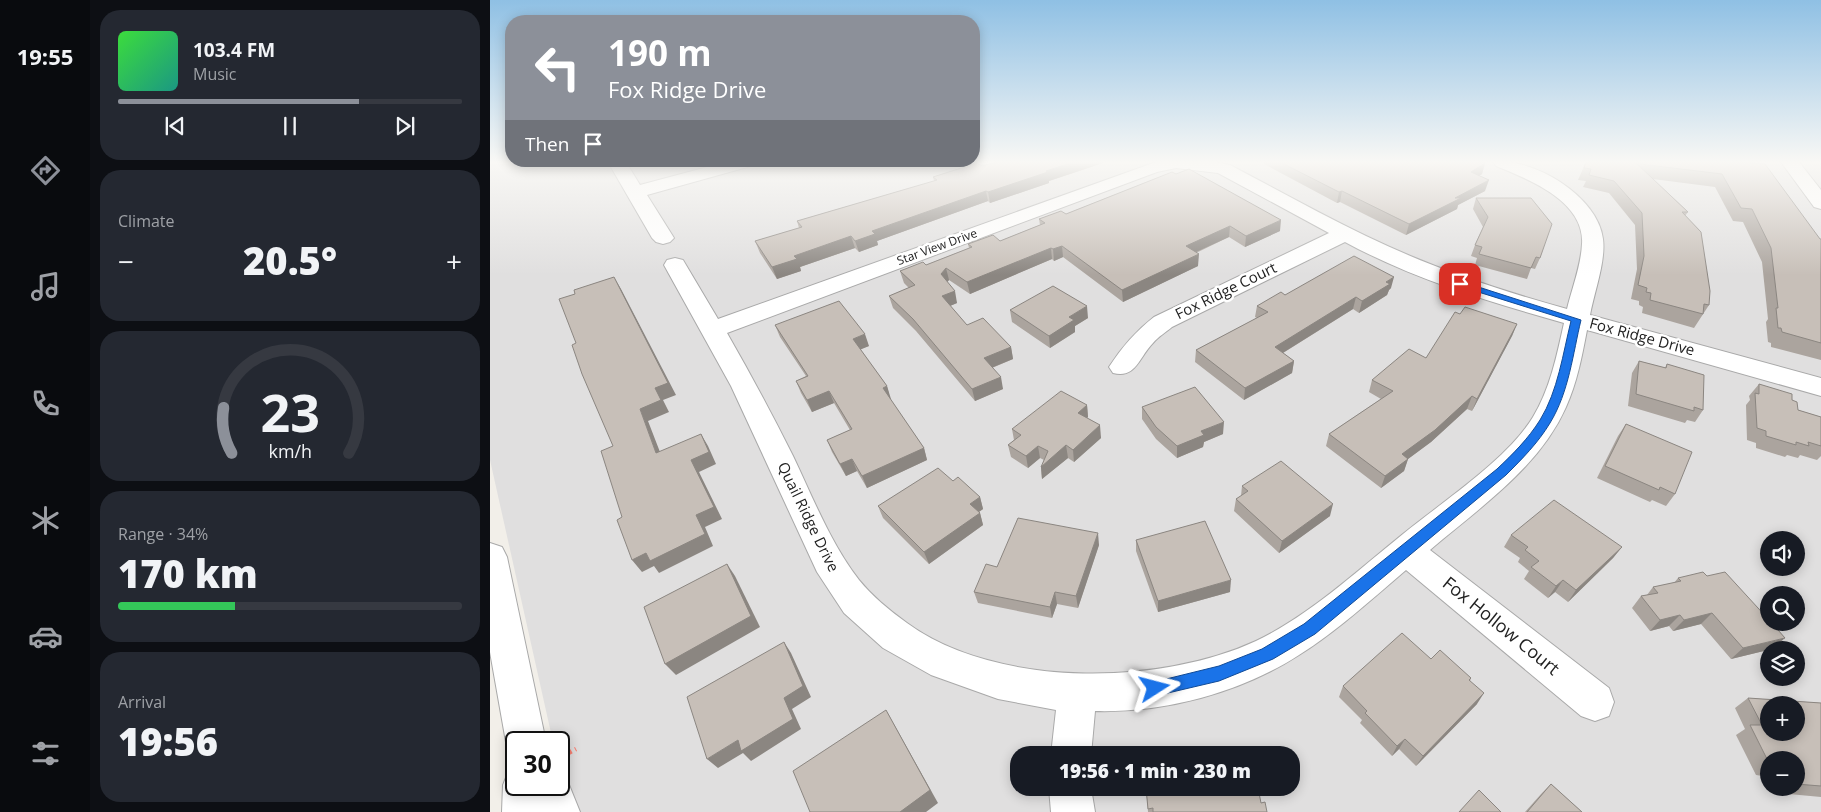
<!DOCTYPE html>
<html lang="en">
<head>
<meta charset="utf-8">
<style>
	:root { --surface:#171b24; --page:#242831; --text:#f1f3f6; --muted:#9ea1a6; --line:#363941; --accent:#8c9099 }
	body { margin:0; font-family:"Open Sans",sans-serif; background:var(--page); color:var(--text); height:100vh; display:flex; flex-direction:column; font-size:19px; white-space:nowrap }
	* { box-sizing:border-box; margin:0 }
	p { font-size:16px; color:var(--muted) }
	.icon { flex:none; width:28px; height:28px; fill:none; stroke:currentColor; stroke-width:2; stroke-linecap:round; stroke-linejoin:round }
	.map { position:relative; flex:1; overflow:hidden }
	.side { display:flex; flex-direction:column; gap:10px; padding:10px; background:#0d0f14; width:400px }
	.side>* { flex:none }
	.top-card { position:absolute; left:15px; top:15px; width:475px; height:152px; border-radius:20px; box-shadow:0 2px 12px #0003; background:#8c9099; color:#fff; overflow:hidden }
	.tools { position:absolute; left:1270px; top:531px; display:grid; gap:10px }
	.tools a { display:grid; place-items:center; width:45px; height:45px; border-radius:50%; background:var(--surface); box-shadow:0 2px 12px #0003; font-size:25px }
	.speed { position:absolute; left:15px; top:731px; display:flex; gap:10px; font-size:25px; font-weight:700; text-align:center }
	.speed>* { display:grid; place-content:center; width:65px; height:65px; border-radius:50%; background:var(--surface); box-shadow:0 2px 12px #0003; line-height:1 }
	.speed .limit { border:2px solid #111; border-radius:8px; background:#fff; color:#111 }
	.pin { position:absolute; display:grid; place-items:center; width:42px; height:42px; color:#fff; margin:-21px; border-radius:10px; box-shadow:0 2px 8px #0006 }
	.me { position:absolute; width:55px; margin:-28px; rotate:81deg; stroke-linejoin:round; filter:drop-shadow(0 0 4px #0008) }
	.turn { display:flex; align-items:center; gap:18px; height:105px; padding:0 20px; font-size:22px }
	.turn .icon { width:65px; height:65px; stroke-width:2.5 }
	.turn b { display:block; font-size:35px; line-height:42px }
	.then { display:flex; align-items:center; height:48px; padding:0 20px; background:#0003; gap:10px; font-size:19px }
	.big { font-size:38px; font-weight:800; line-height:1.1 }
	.side .widget { flex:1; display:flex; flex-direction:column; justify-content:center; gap:8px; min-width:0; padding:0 18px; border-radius:20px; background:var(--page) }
	.side .dial { align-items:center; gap:0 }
	.dial svg { height:130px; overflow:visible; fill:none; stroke:var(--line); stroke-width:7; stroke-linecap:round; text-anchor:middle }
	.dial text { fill:var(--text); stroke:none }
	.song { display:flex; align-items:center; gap:15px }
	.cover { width:60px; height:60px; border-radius:8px; background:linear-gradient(135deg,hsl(120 70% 55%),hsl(170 70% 35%)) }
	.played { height:5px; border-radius:2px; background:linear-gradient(90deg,var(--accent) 70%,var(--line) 70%) }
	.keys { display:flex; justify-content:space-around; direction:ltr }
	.heat { display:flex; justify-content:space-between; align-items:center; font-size:28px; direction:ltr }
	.charge { height:8px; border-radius:4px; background:linear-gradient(90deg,#34c759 34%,var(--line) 0) }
	.trip { position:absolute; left:520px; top:746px; width:290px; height:50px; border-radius:20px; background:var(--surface); box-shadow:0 2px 12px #0003; font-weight:800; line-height:50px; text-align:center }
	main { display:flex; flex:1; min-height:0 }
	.tabs { display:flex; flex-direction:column; width:90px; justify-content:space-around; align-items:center; background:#090b0e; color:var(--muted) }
	.tabs .icon { width:35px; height:35px }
	.tabs .current { color:var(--accent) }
	.tabs b { font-size:22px; color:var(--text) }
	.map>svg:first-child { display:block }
	.residential { fill:#e0dfdf; fill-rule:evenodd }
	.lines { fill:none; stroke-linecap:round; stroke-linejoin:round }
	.minor-casing { stroke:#a9a9a9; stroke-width:2 }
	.path { stroke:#fa8072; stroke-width:4.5; stroke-dasharray:4 4; stroke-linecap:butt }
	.minor { fill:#fff; fill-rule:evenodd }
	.wall { fill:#aba49e }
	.shaded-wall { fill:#8b8681 }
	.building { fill:#c7bfb8; stroke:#8b8681; fill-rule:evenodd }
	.route { fill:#1a73e8; stroke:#114b97 }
	.labels { text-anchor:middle; stroke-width:5; stroke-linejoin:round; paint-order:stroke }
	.far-street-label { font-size:12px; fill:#222; stroke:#fff }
	.street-label { font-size:15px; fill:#222; stroke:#fff }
	.near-street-label { font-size:18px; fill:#222; stroke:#fff }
</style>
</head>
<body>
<main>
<nav class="tabs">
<b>19:55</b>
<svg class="icon current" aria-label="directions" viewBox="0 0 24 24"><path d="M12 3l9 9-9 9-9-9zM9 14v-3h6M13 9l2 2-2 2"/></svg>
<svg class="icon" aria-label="music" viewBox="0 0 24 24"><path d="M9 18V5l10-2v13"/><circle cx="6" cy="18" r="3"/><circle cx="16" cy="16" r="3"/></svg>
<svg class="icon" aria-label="phone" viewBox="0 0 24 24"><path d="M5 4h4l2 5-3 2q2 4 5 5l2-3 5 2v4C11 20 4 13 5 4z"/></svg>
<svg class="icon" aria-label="climate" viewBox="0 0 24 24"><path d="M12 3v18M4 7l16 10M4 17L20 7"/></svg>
<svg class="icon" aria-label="car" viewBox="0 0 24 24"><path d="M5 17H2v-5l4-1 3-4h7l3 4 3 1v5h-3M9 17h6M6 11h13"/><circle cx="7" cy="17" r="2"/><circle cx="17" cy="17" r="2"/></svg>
<svg class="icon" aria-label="filters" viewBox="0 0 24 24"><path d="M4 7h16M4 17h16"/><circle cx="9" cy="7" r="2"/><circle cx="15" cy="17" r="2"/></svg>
</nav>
<section class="side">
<div class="widget">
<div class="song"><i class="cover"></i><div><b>103.4 FM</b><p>Music</p></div></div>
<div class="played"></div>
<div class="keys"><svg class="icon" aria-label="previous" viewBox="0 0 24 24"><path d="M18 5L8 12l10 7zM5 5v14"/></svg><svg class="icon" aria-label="pause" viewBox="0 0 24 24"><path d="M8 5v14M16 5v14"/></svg><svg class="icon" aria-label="next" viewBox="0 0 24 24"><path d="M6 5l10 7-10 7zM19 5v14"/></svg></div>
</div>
<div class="widget"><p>Climate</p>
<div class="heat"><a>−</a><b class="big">20.5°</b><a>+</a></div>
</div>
<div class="widget dial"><svg viewBox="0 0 100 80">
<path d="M14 69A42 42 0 1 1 86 69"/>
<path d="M14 69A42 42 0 0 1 9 41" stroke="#8c9099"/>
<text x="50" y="56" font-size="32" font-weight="700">23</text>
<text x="50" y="72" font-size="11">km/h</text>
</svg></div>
<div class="widget"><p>Range · 34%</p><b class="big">170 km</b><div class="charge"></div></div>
<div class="widget"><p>Arrival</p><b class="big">19:56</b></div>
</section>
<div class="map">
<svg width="1331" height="812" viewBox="0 0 1331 812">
	<rect width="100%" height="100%" fill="#f2efe9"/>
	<path class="residential" d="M0 162H501L371 204 504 162H1331V812H81L69 768V742H63L0 460ZM1279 540H1306V568H1279ZM1279 595H1306V622H1279ZM1279 650H1306V678H1279ZM1279 705H1306V732H1279ZM529 755H801V788H529ZM1279 760H1306V788H1279Z"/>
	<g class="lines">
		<defs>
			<g id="minor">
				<polygon points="118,162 136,162 150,185 236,162 264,162 261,166 157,195 184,238 180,242 173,244 166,242 162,238"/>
				<path d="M666 162H726L740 165C786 189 830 214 876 236 940 267 1008 290 1077 309 1082 288 1091 266 1092 244 1095 201 1038 179 1006 166L1003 162C1043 157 1108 196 1113 239 1116 261 1104 293 1100 315L1331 378V396L1097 330C1092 356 1087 383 1076 407 1049 468 989 508 940 550L1119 688 1124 702 1119 716 1105 721 1091 716 916 570C882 599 847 631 809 655 750 693 674 713 605 711L601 755H561L566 710 508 699 441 675 393 648 354 613 327 572 241 386 174 265 177 260 185 258 193 260 228 319ZM686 168 728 173 839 233 664 317C646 331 632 347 619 367L623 373C646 379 649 357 663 343 668 337 676 332 682 327L855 242C923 279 1000 302 1074 323 1067 355 1060 389 1043 417 1017 460 952 502 913 534 867 571 820 615 766 641 669 686 506 688 417 623 400 611 382 596 369 580 341 544 323 498 303 456 282 414 260 373 237 333L667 172Z"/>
				<polygon points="1291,162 1309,162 1331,190 1331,209 1324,207"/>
				<polygon points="0,543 12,547 17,557 56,742 26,742 26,758 22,756 16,742 0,652"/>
				<polygon points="26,767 26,785 69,785 69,768 73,770 90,812 12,812 13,785 19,770"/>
				<polygon points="559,788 601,788 605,812 561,812"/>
			</g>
		</defs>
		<use href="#minor" class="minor-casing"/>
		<polyline class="path" points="71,757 86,749"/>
		<use href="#minor" class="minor"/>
	</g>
	<g class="wall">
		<polygon points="774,162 991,162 995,163 992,174 989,176 995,191 968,205 967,209 916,235 850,202 847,203 774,164"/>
		<polygon points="1096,162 1254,162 1330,239 1331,239 1331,360 1281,347 1281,343 1278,342 1276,322 1278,319 1272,262 1253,222 1243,221 1225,187 1163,179 1198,212 1195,216 1219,305 1204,328 1152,313 1153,307 1149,305 1149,301 1141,299 1147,269 1145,225 1119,193 1093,187 1096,181 1088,180"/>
		<polygon points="613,163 559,181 559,183 500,203 498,201 387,241 388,245 369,252 365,248 310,267 311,271 287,279 270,253 265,241 309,228 307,221 444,181 443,177 492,166"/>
		<polygon points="682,172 790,231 755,247 739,237 706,253 708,266 633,302 573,257 564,261 562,259 480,294 459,280 457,282 467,303 460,306 477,325 521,347 523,359 502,368 513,389 485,401 426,331 403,308 399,296 419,288 414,283 410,271 436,265 479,248 478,244 510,241 550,225 549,219 576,214"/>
		<polygon points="986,198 1050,258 1045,269 1041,268 1037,279 985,265 987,258 981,256 985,245 993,227 983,209"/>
		<polygon points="901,288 899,290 897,295 869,313 863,309 793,353 804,361 802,373 754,400 705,362 706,350 767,318 765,317 767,306 795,295"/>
		<polygon points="520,310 598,318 585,326 585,332 560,348 522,322"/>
		<polygon points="970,314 1027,324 1022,336 982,411 977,409 941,442 918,459 914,471 891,488 836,446 839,434 891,399 879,392 882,380 936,358"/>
		<polygon points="285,325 379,346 370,349 397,386 400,399 434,448 437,460 377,488 367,471 356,476 342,452 337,440 360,430 344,403 322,412 311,393 306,381 316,376 290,337"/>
		<polygon points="1149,361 1175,368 1177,364 1213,410 1205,422 1197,420 1195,423 1138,406 1142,373"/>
		<polygon points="1269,384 1302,400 1308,410 1331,417 1331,456 1327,460 1310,455 1308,458 1297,455 1295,457 1266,448 1266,443 1257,440 1256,405 1260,400 1259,396"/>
		<polygon points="597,405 598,417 597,418 611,438 584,462 578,458 552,479 551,467 554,460 550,458 538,468 521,457 518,445 524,440 522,429"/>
		<polygon points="652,407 733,434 714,442 713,447 687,458 666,439 652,419"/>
		<polygon points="1136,424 1185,494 1176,506 1162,500 1160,502 1107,478 1128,436"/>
		<polygon points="463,481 490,497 493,509 489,512 490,513 493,525 439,564 393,518 388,506"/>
		<polygon points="752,486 840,516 789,553 744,511 746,499 751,496"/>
		<polygon points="1021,535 1132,547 1123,558 1078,602 1065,592 1058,598 1034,579 1039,571 1028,562 1030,558 1014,547"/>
		<polygon points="646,540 740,592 668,612 646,551"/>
		<polygon points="609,545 588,608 567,604 562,618 488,603 484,592 507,567"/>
		<polygon points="1188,578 1282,649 1241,659 1211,624 1183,631 1179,626 1160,631 1142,608 1151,596 1157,595 1163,587 1184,583"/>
		<polygon points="941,659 981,678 980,681 987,704 926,766 909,749 902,756 870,723 872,720 849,697 853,686"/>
		<polygon points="1258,698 1331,703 1331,797 1287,793 1284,788 1306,788 1306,760 1279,760 1279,777 1266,775 1246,735 1255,729 1245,708"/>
		<polygon points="1061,784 1092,812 1035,812 1052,793"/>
		<polygon points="656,788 771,803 777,812 658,812"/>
	</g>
	<g class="shaded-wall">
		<polygon points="584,162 613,162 613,163 559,181 559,183 500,203 498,192 556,171"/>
		<polygon points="995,163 992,174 977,183 981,172"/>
		<polygon points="999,180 995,191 968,205 967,209 916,235 919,224 965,198"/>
		<polygon points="496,191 498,201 387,241 388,245 369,252 365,241 382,231"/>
		<polygon points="852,191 850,202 847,203 849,192"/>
		<polygon points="791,220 790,231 755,247 756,236"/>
		<polygon points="740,226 739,237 695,257 696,246"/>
		<polygon points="361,236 365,248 310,267 311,271 287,279 282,267 304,256"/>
		<polygon points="572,246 573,257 564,261 563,249"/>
		<polygon points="561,248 562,259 480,294 477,282"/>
		<polygon points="709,254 708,266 633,302 632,290"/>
		<polygon points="456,268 459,280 454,286 451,274"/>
		<polygon points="124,277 131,289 186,395 173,400 179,412 158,421 175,465 166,453 150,409 165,388"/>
		<polygon points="904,277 901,288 899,290 897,295 869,313 872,301 896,282"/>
		<polygon points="465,291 467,303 455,308 452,296"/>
		<polygon points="866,297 863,309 783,359 785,347"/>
		<polygon points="597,306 598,318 585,326 585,332 560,348 559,336 579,317"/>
		<polygon points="1027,324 1022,336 982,411 987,399"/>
		<polygon points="375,334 379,346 367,351 363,339"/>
		<polygon points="521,347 523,359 496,370 494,358"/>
		<polygon points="804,361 802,373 754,400 755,388"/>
		<polygon points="511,377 513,389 485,401 482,389"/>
		<polygon points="397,386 401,399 397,400 393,388"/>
		<polygon points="339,391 344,403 322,412 317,400"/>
		<polygon points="982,396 977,409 941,442 918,459 914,471 891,488 895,476 912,454"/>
		<polygon points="597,405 598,417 589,425 588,413"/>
		<polygon points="734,422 733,434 714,442 713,447 687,458 687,446 711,431"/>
		<polygon points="610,425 611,438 584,462 583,450"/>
		<polygon points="211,434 218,446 226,464 209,472 232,519 215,527 223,546 169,573 164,566 152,572 142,560 206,515 201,460"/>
		<polygon points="576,445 578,458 552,479 551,467"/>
		<polygon points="548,446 550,458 538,468 536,456"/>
		<polygon points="434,448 437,460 377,488 372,476"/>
		<polygon points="362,459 367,471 356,476 350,464"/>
		<polygon points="490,497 493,509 483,516 480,504"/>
		<polygon points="843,504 840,516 789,553 792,541"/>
		<polygon points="490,513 493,525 439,564 434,552"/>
		<polygon points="608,533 609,545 588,608 586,596"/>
		<polygon points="1132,547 1123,558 1078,602 1086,590"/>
		<polygon points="237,564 245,576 270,627 186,675 175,664"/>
		<polygon points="741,580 740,592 668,612 668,601"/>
		<polygon points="1073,580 1065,592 1058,598 1066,586"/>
		<polygon points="565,592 567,604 562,618 560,607"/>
		<polygon points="1222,613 1211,624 1183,631 1194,620"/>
		<polygon points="1190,615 1179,626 1160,631 1170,620"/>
		<polygon points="1295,638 1282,649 1241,659 1253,648"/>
		<polygon points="294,642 301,653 321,697 302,709 311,729 261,761 253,753 228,768 217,759 248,740 294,698"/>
		<polygon points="994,693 987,704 926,766 933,756"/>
		<polygon points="396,710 448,803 436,812 410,812"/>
		<polygon points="915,739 909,749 902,756 907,746"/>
	</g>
	<g class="building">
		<polygon points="507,162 584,162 556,171 558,172 498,192 496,191 382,231 385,234 365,241 361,236 304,256 307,259 282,267 265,241 312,227 307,221 447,180 443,177 487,163 492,166"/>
		<polygon points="790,162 991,162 995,163 981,172 999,180 965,198 971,198 919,224 852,191 849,192"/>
		<polygon points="1096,162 1145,162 1198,212 1192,212 1211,232 1220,291 1219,305 1214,304 1213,314 1160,300 1161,293 1156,292 1157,288 1148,285 1154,256 1152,213 1124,181 1099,175 1101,169 1094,168"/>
		<polygon points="1150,162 1254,162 1275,164 1330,239 1331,239 1331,343 1292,332 1291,328 1288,328 1286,308 1288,308 1281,248 1262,209 1251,208 1232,174 1150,164"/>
		<polygon points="699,169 791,220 756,236 740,226 696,246 709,254 632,290 572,246 563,249 561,248 477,282 456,268 451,274 465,291 452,296 477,325 493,318 521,347 494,358 511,377 482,389 423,319 399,296 425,285 410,271 433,262 436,265 482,247 478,244 503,235 510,241 555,223 549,219 571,211 576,214 682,172 686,174"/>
		<polygon points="986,198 1041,198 1062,224 1050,258 1046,257 1041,268 989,254 992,247 985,245 998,217"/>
		<polygon points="864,256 904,277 896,282 900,284 872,301 866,297 785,347 804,361 755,388 706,350 778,312 767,306 791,292 795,295"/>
		<polygon points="124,277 178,383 165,388 171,400 150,409 166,453 211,434 219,452 201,460 224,507 206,515 215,534 160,561 156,553 142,560 127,520 132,517 111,451 123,446 92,374 82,345 86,343 69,299 85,294 84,290"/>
		<polygon points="563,286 597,306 579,317 584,320 559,336 520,310"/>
		<polygon points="349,301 375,334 363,339 397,386 393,388 434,448 372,476 362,459 350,464 337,440 362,429 339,391 317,400 306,381 318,376 285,325"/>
		<polygon points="975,307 1027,324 987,399 982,396 945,430 912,454 918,459 895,476 839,434 903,391 882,380 919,349 936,358 965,312 970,314"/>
		<polygon points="1149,361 1176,368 1177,364 1214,375 1213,410 1204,407 1204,411 1146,394"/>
		<polygon points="1269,384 1302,394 1302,400 1307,402 1308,410 1331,417 1331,446 1318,442 1319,446 1306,442 1306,445 1276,436 1276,431 1267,428 1265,393 1269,394"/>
		<polygon points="705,387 734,422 711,431 714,435 687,446 666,427 652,407"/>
		<polygon points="571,391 597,405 588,413 610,425 583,450 576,445 551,467 558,451 548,446 536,456 518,445 531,435 522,429"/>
		<polygon points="1136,424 1202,452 1185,494 1170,487 1169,490 1115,466"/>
		<polygon points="791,461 843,504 792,541 746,499 758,491 752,486"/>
		<polygon points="448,468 463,481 468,477 490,497 480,504 490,513 434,552 388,506"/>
		<polygon points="1064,500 1132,547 1086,590 1073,580 1066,586 1041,567 1049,561 1035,550 1038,547 1021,535"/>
		<polygon points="528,518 608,533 586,596 565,592 560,607 484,592 496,564 507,567"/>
		<polygon points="715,521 741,580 668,601 646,540"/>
		<polygon points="237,564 261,616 175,664 154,607"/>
		<polygon points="1213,572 1217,576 1235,572 1279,620 1279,622 1281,622 1295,638 1253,648 1222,613 1194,620 1190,615 1170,620 1151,596 1168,593 1163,587 1191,581 1188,578"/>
		<polygon points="912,633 941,659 950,650 981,678 979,680 994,693 933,756 915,739 907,746 875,713 877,711 853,686"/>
		<polygon points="294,642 313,686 294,698 303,719 251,751 248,740 217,759 197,697"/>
		<path d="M1258 698 1331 703V786L1306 784V760H1279V763L1260 725H1272ZM1279 705H1306V732H1279Z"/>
		<polygon points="396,710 440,790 410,812 320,812 303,771"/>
		<polygon points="1061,784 1092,812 1037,812"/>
		<polygon points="656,788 768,788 771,803 775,802 777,812 663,812 663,808 658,809"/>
		<polygon points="989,790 1011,812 969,812"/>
	</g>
	<linearGradient id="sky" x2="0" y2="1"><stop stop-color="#8fc0e4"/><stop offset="0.59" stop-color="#f9f8f5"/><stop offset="1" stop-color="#f9f8f5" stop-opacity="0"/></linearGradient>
	<rect width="1331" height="275" fill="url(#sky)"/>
	<path class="route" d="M966 282H973L1091 320C1083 353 1079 392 1060 423 1048 443 1032 459 1016 475L825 634 783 659 729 681 665 696 660 694 657 688 660 683 729 666 772 649 814 624 1007 469C1023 454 1038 439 1050 420 1068 391 1073 353 1081 321L966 285Z"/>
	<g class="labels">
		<g class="far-street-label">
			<text transform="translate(447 247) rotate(-20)" y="4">Star View Drive</text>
		</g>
		<g class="street-label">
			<text transform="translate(736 291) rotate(-26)" y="5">Fox Ridge Court</text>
			<text transform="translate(1152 337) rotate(15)" y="5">Fox Ridge Drive</text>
			<text transform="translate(318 517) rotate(64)" y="5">Quail Ridge Drive</text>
		</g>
		<g class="near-street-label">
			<text transform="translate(1011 626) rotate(39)" y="6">Fox Hollow Court</text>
		</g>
	</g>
</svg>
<div class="tools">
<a><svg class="icon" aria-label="sound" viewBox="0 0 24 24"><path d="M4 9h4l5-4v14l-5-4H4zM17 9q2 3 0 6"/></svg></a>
<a><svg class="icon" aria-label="search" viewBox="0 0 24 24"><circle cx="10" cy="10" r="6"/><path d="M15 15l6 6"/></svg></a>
<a><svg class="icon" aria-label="layers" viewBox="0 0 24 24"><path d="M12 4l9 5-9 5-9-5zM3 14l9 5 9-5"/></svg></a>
<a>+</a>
<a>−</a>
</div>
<div class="speed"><div class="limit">30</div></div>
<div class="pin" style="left:970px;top:284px;background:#d93025"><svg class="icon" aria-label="arrive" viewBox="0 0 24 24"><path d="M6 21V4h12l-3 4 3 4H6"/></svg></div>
<svg class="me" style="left:665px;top:688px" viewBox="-20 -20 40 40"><path d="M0-17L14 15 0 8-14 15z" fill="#1a73e8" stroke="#fff" stroke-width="4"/></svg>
<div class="trip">19:56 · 1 min · 230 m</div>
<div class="top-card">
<div class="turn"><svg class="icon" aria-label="left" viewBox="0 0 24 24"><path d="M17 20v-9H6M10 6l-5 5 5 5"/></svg><div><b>190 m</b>Fox Ridge Drive</div></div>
<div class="then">Then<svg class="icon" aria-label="arrive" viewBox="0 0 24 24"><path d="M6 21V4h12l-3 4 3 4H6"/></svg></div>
</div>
</div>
</main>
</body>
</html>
